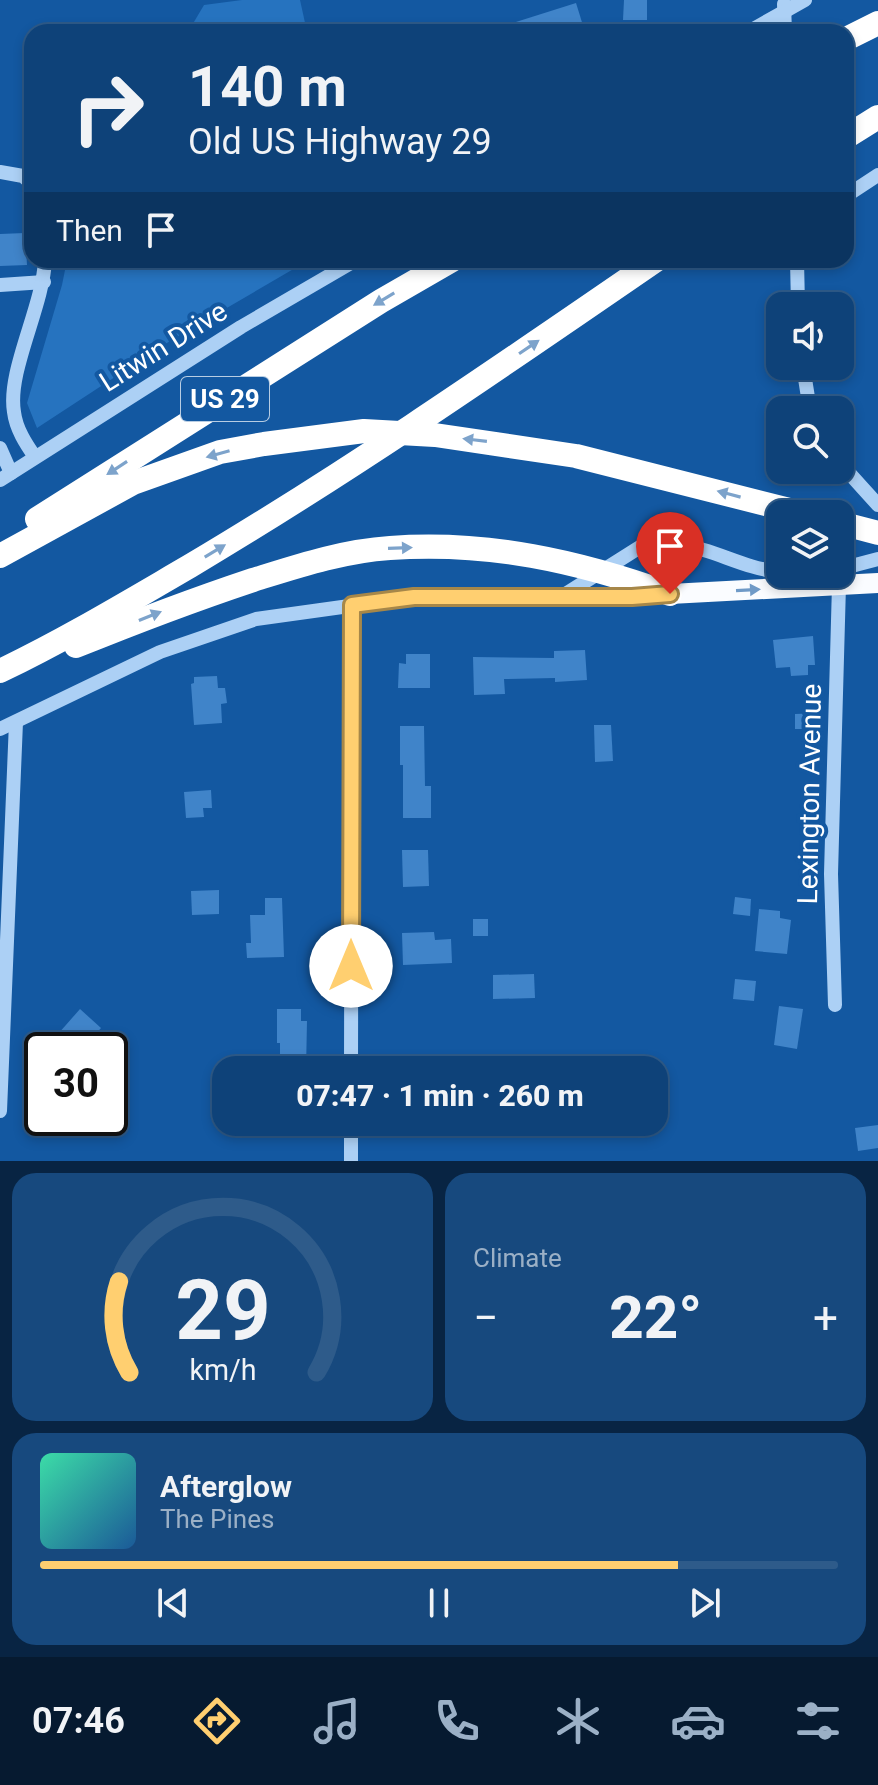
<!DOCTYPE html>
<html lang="en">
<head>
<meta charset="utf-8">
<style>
	:root { --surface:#0e4279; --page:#17497e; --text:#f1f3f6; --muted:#9bb0c6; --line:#2e5b8a; --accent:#ffcf70 }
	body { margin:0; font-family:Roboto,sans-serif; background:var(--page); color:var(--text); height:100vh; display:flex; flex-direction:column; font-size:30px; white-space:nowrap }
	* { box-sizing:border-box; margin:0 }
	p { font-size:26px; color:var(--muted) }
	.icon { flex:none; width:44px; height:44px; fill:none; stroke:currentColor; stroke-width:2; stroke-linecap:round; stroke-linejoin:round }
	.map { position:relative; height:1161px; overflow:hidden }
	.sheet { display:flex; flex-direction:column; gap:12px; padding:12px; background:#082443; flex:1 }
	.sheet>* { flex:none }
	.banner { position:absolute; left:24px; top:24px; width:830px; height:244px; border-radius:24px; box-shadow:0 4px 12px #0003,0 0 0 2px var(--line); background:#0e4279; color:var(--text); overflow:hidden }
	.tools { position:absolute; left:766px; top:292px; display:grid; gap:16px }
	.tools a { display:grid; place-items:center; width:88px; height:88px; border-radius:16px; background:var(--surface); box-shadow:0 4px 12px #0003,0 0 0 2px var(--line); font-size:40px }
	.speed { position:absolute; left:24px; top:1032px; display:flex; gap:16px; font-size:40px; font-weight:700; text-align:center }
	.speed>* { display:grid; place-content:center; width:104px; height:104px; border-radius:50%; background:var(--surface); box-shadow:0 4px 12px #0003,0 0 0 2px var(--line); line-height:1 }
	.speed .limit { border:4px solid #111; border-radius:12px; background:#fff; color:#111 }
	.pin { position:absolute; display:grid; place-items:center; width:68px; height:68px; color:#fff; margin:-82px -34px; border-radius:50% 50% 50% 0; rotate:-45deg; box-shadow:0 0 8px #0007 }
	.pin .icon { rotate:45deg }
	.me { position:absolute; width:88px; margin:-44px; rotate:0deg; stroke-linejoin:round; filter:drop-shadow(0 0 6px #0008) }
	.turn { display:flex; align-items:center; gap:28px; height:168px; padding:0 32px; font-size:36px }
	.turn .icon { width:104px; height:104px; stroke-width:2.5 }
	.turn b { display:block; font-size:56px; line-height:68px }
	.then { display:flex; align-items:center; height:76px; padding:0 32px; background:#0003; gap:16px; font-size:30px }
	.big { font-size:60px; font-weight:800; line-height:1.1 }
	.sheet .widget { flex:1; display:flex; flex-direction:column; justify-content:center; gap:12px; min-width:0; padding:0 28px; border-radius:24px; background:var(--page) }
	.sheet .dial { align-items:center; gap:0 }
	.dial svg { height:208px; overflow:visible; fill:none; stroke:var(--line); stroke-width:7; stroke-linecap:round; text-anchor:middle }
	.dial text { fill:var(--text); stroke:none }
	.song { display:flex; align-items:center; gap:24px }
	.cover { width:96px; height:96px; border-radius:12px; background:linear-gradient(135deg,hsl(160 70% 55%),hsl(210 70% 35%)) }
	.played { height:8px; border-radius:4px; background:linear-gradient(90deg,var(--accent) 80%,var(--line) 80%) }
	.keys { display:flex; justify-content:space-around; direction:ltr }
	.heat { display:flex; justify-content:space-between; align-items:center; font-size:44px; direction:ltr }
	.sheet .tiles { flex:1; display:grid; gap:12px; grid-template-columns:1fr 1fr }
	.widget:last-child { grid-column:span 2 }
	.trip { position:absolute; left:212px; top:1056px; width:456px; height:80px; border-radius:24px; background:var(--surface); box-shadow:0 4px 12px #0003,0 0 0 2px var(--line); font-weight:800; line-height:80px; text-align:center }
	.menu { display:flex; height:128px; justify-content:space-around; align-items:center; background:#061a30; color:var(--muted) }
	.menu .icon { width:56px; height:56px }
	.menu .active { color:var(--accent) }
	.menu b { font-size:36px; color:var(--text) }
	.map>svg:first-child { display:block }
	.green { fill:#2673bf }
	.building { fill:#4084c9 }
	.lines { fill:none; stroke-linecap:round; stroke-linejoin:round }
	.minor { stroke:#acd0f5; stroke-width:14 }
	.major { stroke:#fafcff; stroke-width:20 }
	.highway { stroke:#fff; stroke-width:24 }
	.oneway { fill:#7da3cb }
	.oneway2 { fill:#6f9ac7 }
	.route-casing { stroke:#a68749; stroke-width:20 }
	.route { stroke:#ffcf70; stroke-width:14 }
	.labels { text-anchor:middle; stroke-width:8; stroke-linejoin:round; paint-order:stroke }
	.shield { fill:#1358a1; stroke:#b8cde3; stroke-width:2 }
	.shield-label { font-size:26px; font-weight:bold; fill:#fff }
	.street-label { font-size:28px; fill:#fff; stroke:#1358a1 }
</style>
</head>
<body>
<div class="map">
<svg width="878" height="1161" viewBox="0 0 878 1161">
	<rect width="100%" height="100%" fill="#1358a1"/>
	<g class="green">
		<polygon points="242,0 300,0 307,32 188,32 204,5"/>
		<polygon points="67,260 309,260 170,341 37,428 27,403 62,285"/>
	</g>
	<g class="building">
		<polygon points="624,0 647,0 647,20 623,20"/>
		<polygon points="576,3 585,32 494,32 494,29"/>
		<polygon points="25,233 27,265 0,266 0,234"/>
		<polygon points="813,636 815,665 808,665 808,675 791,676 790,667 776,668 773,640"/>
		<polygon points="585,650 587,680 555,682 555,678 504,679 505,694 474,695 473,657 554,658 554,651"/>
		<polygon points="406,654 430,654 430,688 398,688 399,663 406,664"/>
		<polygon points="217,676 218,688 225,688 227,703 221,704 222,723 194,725 191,684 194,683 194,677"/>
		<polygon points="822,713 822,729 795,729 795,714"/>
		<polygon points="594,725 611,725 613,761 595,762"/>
		<polygon points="400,726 424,726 425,786 431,786 431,818 403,818 403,765 400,765"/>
		<polygon points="211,790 212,808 203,808 204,817 186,818 184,792"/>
		<polygon points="402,850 428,850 429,886 403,887"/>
		<polygon points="219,890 219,914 192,915 191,891"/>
		<polygon points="735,897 751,899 750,916 733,914"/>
		<polygon points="265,898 282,898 284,957 247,958 246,943 251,943 250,915 265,915"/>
		<polygon points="759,909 780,911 780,918 791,920 787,954 755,951"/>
		<rect x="473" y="919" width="15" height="17"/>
		<polygon points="434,932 435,940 451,939 452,963 403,965 402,933"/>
		<polygon points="534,974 535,998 493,999 493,975"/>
		<polygon points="735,979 756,981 754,1001 733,999"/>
		<polygon points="779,1006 803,1009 797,1049 774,1045"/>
		<polygon points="80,1009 101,1028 82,1050 77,1050 58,1034"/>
		<polygon points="277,1009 301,1009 301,1021 307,1021 306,1070 280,1070 280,1043 277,1043"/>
		<polygon points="878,1125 878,1148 858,1151 855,1128"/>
	</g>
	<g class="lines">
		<g class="minor">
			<polyline points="784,4 785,32"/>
			<polyline points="748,32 805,0"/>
			<polyline points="0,172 23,176 32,184"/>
			<polyline points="846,196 878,175"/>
			<polyline points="797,260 798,306"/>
			<polyline points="0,285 44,282"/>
			<polyline points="803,366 810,410"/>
			<polyline points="0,448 11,473"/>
			<path d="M35 457C26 444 16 429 14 412 7 371 43 307 45 260"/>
			<polyline points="840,463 878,505"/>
			<polyline points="0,480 241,327 356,260"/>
			<polyline points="840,569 878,559"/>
			<path d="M564 595 640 547C695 533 729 567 780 572"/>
			<polyline points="0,729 160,652 256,619 414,597 658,595"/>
			<polyline points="835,1005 831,874 839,585"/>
			<polyline points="351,1070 352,605"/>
			<polyline points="0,1111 16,722"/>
			<polyline points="351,1161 351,1122"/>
		</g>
		<polyline class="major" points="670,594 878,583"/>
		<g class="highway">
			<polyline points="846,39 878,23"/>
			<polyline points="846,137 878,117"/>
			<polyline points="37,519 381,301 452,260"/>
			<polyline points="840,523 878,533"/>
			<polyline points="0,556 133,483 220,452 264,444 364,431 435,435 576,456 805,514"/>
			<path d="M76 646C135 622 193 600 253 580 298 566 343 551 390 548 488 541 578 561 670 594"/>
			<path d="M0 671C65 640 128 602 190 566 350 471 503 365 656 260"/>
		</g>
	</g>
	<defs><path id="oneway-solid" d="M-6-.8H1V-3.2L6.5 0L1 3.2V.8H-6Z" transform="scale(2)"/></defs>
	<g class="oneway">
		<use href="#oneway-solid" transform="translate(384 299) rotate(149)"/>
		<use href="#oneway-solid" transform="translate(529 347) rotate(-34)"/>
		<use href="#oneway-solid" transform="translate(475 440) rotate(-173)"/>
		<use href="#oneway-solid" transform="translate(218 454) rotate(164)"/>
		<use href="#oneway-solid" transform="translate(117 468) rotate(147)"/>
		<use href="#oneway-solid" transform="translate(729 494) rotate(-165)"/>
		<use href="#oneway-solid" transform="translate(400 548) rotate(-2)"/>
		<use href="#oneway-solid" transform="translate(215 551) rotate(-31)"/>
		<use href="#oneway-solid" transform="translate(150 616) rotate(-22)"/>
	</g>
	<use class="oneway2" href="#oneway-solid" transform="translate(748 590) rotate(-3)"/>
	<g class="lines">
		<defs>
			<polyline id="route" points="351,966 352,605 414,597 632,597 670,594"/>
		</defs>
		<use href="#route" class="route-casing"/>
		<use href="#route" class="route"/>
	</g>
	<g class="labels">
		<rect class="shield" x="181" y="377" width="88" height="44" rx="6"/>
		<g class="shield-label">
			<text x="225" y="408">US 29</text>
		</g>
		<g class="street-label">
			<text transform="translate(163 346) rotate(-32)" y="10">Litwin Drive</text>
			<text transform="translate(809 794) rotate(-89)" y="10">Lexington Avenue</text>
		</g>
	</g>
</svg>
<div class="tools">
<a><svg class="icon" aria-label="sound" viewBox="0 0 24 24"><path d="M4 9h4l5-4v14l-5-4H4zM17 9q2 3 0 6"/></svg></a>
<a><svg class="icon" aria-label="search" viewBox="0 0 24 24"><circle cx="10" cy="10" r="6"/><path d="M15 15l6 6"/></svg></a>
<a><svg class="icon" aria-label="layers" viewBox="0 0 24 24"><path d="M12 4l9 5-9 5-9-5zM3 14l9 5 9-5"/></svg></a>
</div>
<div class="speed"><div class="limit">30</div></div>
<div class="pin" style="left:670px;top:594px;background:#d93025"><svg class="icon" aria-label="arrive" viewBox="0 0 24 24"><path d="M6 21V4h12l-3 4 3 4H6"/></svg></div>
<svg class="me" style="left:351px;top:966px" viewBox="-20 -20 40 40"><circle r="19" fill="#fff"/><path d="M0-13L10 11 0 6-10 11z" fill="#ffcf70"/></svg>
<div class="trip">07:47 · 1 min · 260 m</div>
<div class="banner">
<div class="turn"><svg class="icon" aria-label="right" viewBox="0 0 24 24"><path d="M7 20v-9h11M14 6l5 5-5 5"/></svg><div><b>140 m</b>Old US Highway 29</div></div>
<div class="then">Then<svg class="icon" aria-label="arrive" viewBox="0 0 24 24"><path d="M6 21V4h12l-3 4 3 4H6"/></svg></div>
</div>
</div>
<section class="sheet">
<div class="tiles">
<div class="widget dial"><svg viewBox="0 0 100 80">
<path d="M14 69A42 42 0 1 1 86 69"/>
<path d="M14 69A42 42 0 0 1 10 34" stroke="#ffcf70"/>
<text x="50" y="56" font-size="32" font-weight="700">29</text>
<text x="50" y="72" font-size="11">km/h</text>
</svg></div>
<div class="widget"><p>Climate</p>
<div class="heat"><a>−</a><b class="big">22°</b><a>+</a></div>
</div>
<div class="widget">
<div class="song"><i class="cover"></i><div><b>Afterglow</b><p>The Pines</p></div></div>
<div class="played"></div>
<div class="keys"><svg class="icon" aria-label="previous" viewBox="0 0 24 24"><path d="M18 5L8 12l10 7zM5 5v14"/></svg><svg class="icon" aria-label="pause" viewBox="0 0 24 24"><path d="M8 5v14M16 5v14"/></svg><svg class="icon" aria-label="next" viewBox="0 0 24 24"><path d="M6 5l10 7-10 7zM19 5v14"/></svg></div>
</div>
</div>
</section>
<nav class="menu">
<b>07:46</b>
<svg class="icon active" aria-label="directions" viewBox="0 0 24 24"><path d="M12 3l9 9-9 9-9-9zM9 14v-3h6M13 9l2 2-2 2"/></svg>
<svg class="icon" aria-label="music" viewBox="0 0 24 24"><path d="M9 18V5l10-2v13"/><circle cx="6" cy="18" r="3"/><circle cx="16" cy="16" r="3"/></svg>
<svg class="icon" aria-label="phone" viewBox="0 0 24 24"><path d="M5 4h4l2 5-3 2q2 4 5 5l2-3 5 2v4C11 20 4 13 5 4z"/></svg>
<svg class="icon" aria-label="climate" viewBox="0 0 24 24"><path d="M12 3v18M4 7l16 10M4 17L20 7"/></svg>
<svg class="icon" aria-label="car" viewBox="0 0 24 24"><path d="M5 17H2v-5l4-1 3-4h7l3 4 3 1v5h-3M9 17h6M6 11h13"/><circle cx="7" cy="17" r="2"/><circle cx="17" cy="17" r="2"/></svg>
<svg class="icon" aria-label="filters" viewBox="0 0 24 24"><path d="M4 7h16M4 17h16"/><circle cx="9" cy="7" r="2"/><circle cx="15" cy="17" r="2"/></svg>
</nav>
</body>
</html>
